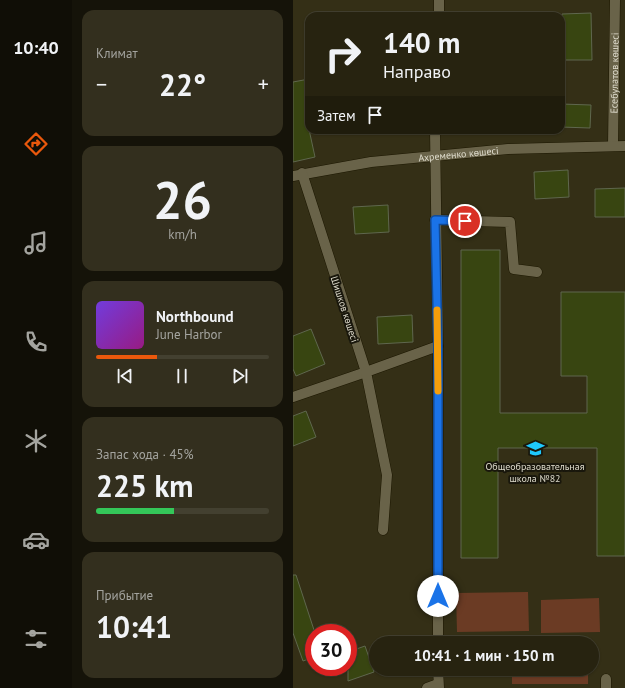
<!DOCTYPE html>
<html lang="ru">
<head>
<meta charset="utf-8">
<style>
	:root { --surface:#272310; --page:#332f1e; --text:#f1f3f6; --muted:#a4a49f; --line:#434030; --accent:#ea580c }
	body { margin:0; font-family:"PT Sans",sans-serif; background:var(--page); color:var(--text); height:100vh; display:flex; flex-direction:column; font-size:15px; white-space:nowrap }
	* { box-sizing:border-box; margin:0 }
	p { font-size:13px; color:var(--muted) }
	.icon { flex:none; width:22px; height:22px; fill:none; stroke:currentColor; stroke-width:2; stroke-linecap:round; stroke-linejoin:round }
	.map { position:relative; flex:1; overflow:hidden }
	.side { display:flex; flex-direction:column; gap:10px; padding:10px; background:#151309; width:221px }
	.side>* { flex:none }
	.hud { position:absolute; left:12px; top:12px; width:260px; height:122px; border-radius:12px; box-shadow:0 1px 3px #0004,0 0 0 1px var(--line); background:#272310; color:var(--text); overflow:hidden }
	.speed { position:absolute; left:12px; top:624px; display:flex; gap:8px; font-size:20px; font-weight:700; text-align:center }
	.speed>* { display:grid; place-content:center; width:52px; height:52px; border-radius:50%; background:var(--surface); box-shadow:0 1px 3px #0004,0 0 0 1px var(--line); line-height:1 }
	.speed .limit { border:6px solid #d22; background:#fff; color:#111 }
	.pin { position:absolute; display:grid; place-items:center; width:34px; height:34px; color:#fff; margin:-17px; border:2px solid #fff; border-radius:50%; box-shadow:0 1px 4px #0007 }
	.me { position:absolute; width:44px; margin:-22px; rotate:0deg; stroke-linejoin:round; filter:drop-shadow(0 0 3px #0008) }
	.turn { display:flex; align-items:center; gap:14px; height:84px; padding:0 12px; font-size:18px }
	.turn .icon { width:52px; height:52px; stroke-width:2.5 }
	.turn b { display:block; font-size:28px; line-height:34px }
	.then { display:flex; align-items:center; height:38px; padding:0 12px; background:#0003; gap:8px; font-size:15px }
	.big { font-size:30px; font-weight:600; line-height:1.1 }
	.side .widget { flex:1; display:flex; flex-direction:column; justify-content:center; gap:6px; min-width:0; padding:0 14px; border-radius:12px; background:var(--page) }
	.side .dial { align-items:center; gap:0 }
	.dial b { font-size:52px; line-height:1 }
	.song { display:flex; align-items:center; gap:12px }
	.cover { width:48px; height:48px; border-radius:6px; background:linear-gradient(135deg,hsl(260 70% 55%),hsl(310 70% 35%)) }
	.played { height:4px; border-radius:2px; background:linear-gradient(90deg,var(--accent) 35%,var(--line) 35%) }
	.keys { display:flex; justify-content:space-around; direction:ltr }
	.heat { display:flex; justify-content:space-between; align-items:center; font-size:22px; direction:ltr }
	.charge { height:6px; border-radius:3px; background:linear-gradient(90deg,#34c759 45%,var(--line) 0) }
	.trip { position:absolute; left:76px; top:636px; width:230px; height:40px; border-radius:20px; background:var(--surface); box-shadow:0 1px 3px #0004,0 0 0 1px var(--line); font-weight:600; line-height:40px; text-align:center }
	main { display:flex; flex:1; min-height:0 }
	.menu { display:flex; flex-direction:column; width:72px; justify-content:space-around; align-items:center; background:#100e06; color:var(--muted) }
	.menu .icon { width:28px; height:28px }
	.menu .selected { color:var(--accent) }
	.menu b { font-size:18px; color:var(--text) }
	.map>svg:first-child { display:block }
	.green { fill:#6b3b24 }
	.building { fill:#384511; stroke:#5f674e }
	.lines { fill:none; stroke-linecap:round; stroke-linejoin:round }
	.minor-casing { stroke:#1c1701; stroke-width:11 }
	.minor { stroke:#696349; stroke-width:10 }
	.route-casing { stroke:#114b97; stroke-width:10 }
	.route { stroke:#1a73e8; stroke-width:7 }
	.slow { stroke:#f59e0b; stroke-width:7 }
	.labels { text-anchor:middle; stroke-width:4; stroke-linejoin:round; paint-order:stroke }
	.street-label { font-size:10px; fill:#dfdccd; stroke:#19170c }
	.poi-label { font-size:10px; fill:#dfdccd; stroke:#19170c }
</style>
</head>
<body>
<main>
<nav class="menu">
<b>10:40</b>
<svg class="icon selected" aria-label="directions" viewBox="0 0 24 24"><path d="M12 3l9 9-9 9-9-9zM9 14v-3h6M13 9l2 2-2 2"/></svg>
<svg class="icon" aria-label="music" viewBox="0 0 24 24"><path d="M9 18V5l10-2v13"/><circle cx="6" cy="18" r="3"/><circle cx="16" cy="16" r="3"/></svg>
<svg class="icon" aria-label="phone" viewBox="0 0 24 24"><path d="M5 4h4l2 5-3 2q2 4 5 5l2-3 5 2v4C11 20 4 13 5 4z"/></svg>
<svg class="icon" aria-label="climate" viewBox="0 0 24 24"><path d="M12 3v18M4 7l16 10M4 17L20 7"/></svg>
<svg class="icon" aria-label="car" viewBox="0 0 24 24"><path d="M5 17H2v-5l4-1 3-4h7l3 4 3 1v5h-3M9 17h6M6 11h13"/><circle cx="7" cy="17" r="2"/><circle cx="17" cy="17" r="2"/></svg>
<svg class="icon" aria-label="filters" viewBox="0 0 24 24"><path d="M4 7h16M4 17h16"/><circle cx="9" cy="7" r="2"/><circle cx="15" cy="17" r="2"/></svg>
</nav>
<section class="side">
<div class="widget"><p>Климат</p>
<div class="heat"><a>−</a><b class="big">22°</b><a>+</a></div>
</div>
<div class="widget dial"><b>26</b><p>km/h</p></div>
<div class="widget">
<div class="song"><i class="cover"></i><div><b>Northbound</b><p>June Harbor</p></div></div>
<div class="played"></div>
<div class="keys"><svg class="icon" aria-label="previous" viewBox="0 0 24 24"><path d="M18 5L8 12l10 7zM5 5v14"/></svg><svg class="icon" aria-label="pause" viewBox="0 0 24 24"><path d="M8 5v14M16 5v14"/></svg><svg class="icon" aria-label="next" viewBox="0 0 24 24"><path d="M6 5l10 7-10 7zM19 5v14"/></svg></div>
</div>
<div class="widget"><p>Запас хода · 45%</p><b class="big">225 km</b><div class="charge"></div></div>
<div class="widget"><p>Прибытие</p><b class="big">10:41</b></div>
</section>
<div class="map">
<svg width="332" height="688" viewBox="0 0 332 688">
	<rect width="100%" height="100%" fill="#342f16"/>
	<g class="green">
		<polygon points="235,592 236,631 164,632 163,593"/>
		<polygon points="306,598 307,632 248,633 248,600"/>
		<rect x="219" y="637" width="76" height="6"/>
		<rect x="219" y="669" width="76" height="15"/>
	</g>
	<g class="building">
		<polygon points="298,13 299,60 269,60 269,14"/>
		<polygon points="16,79 16,110 12,111 22,157 0,162 0,82"/>
		<polygon points="268,104 298,105 297,128 268,127"/>
		<polygon points="275,170 276,197 242,199 241,172"/>
		<polygon points="332,188 332,217 302,217 302,189"/>
		<polygon points="95,205 96,232 62,234 60,207"/>
		<polygon points="168,250 207,250 207,413 294,413 294,376 268,376 268,292 332,292 332,556 304,556 304,448 205,448 205,558 168,558"/>
		<polygon points="119,315 120,342 85,344 84,317"/>
		<polygon points="18,329 32,364 3,376 0,369 0,336"/>
		<polygon points="13,411 23,437 0,446 0,416"/>
		<polygon points="0,575 3,575 21,630 21,657 10,661 0,633"/>
		<polygon points="72,646 81,672 55,681 55,652"/>
	</g>
	<g class="lines">
		<defs>
			<g id="minor">
				<polyline points="146,16 146,0"/>
				<polyline points="142,130 145,346 145,643"/>
				<path id="s1" d="M320 146 322 0"/>
				<path id="s2" d="M0 176 78 162 215 149 332 146"/>
				<polyline points="142,220 217,222 221,269 244,272"/>
				<polyline points="0,397 73,372 9,173"/>
				<polyline points="90,530 94,475 73,372 145,346"/>
				<polyline points="145,669 146,688"/>
				<polyline points="313,679 313,688"/>
				<polyline points="134,688 145,684"/>
			</g>
		</defs>
		<use href="#minor" class="minor-casing"/>
		<use href="#minor" class="minor"/>
	</g>
	<g class="lines">
		<defs>
			<polyline id="route" points="145,596 145,346 142,220 172,221"/>
		</defs>
		<use href="#route" class="route-casing"/>
		<use href="#route" class="route"/>
		<polyline class="slow" points="144,310 145,391"/>
	</g>
	<defs>
		<symbol id="school-bare" viewBox="-9 -9 18 18"><path d="M0-5L7-2L0 1L-7-2ZM-4 1L0 2.5L4 1V4Q0 6-4 4Z" fill="#1ec9fd" stroke="#19170c" stroke-width="2.5" paint-order="stroke"/></symbol>
	</defs>
	<g fill-rule="evenodd">
		<use href="#school-bare" x="230" y="436" width="25" height="25"/>
	</g>
	<g class="labels">
		<g class="street-label">
			<text dy="4" stroke="none"><textPath href="#s1" startOffset="73">Есебулатов көшесі</textPath></text>
			<text dy="4" stroke="none"><textPath href="#s2" startOffset="167">Ахременко көшесі</textPath></text>
			<text transform="translate(52 309) rotate(72)" y="4">Шишков көшесі</text>
		</g>
		<g class="poi-label">
			<text x="242" y="470">Общеобразовательная<tspan x="242" dy="12">школа №82</tspan></text>
		</g>
	</g>
</svg>
<div class="speed"><div class="limit">30</div></div>
<div class="pin" style="left:172px;top:221px;background:#d93025"><svg class="icon" aria-label="arrive" viewBox="0 0 24 24"><path d="M6 21V4h12l-3 4 3 4H6"/></svg></div>
<svg class="me" style="left:145px;top:596px" viewBox="-20 -20 40 40"><circle r="19" fill="#fff"/><path d="M0-13L10 11 0 6-10 11z" fill="#1a73e8"/></svg>
<div class="trip">10:41 · 1 мин · 150 m</div>
<div class="hud">
<div class="turn"><svg class="icon" aria-label="right" viewBox="0 0 24 24"><path d="M7 20v-9h11M14 6l5 5-5 5"/></svg><div><b>140 m</b>Направо</div></div>
<div class="then">Затем<svg class="icon" aria-label="arrive" viewBox="0 0 24 24"><path d="M6 21V4h12l-3 4 3 4H6"/></svg></div>
</div>
</div>
</main>
</body>
</html>
